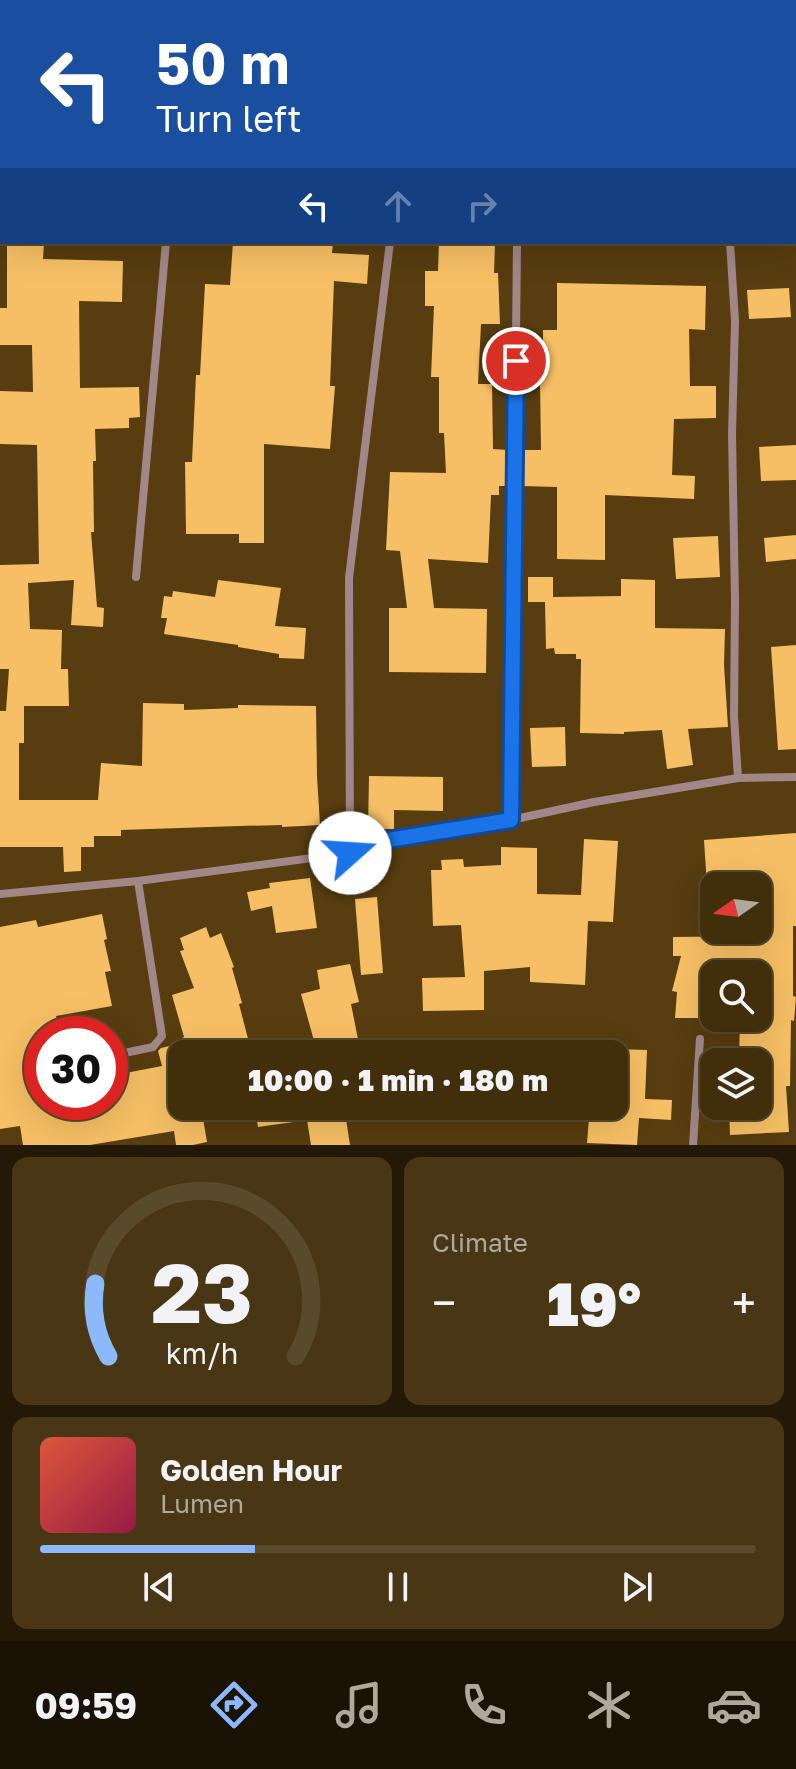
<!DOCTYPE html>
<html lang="en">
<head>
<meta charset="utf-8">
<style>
	:root { --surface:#412e0b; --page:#483614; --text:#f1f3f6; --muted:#aea89d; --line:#5a4a2c; --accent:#8bb9fc }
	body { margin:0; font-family:"Golos Text",sans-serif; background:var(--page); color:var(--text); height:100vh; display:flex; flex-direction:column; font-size:30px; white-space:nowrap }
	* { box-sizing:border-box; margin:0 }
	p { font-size:26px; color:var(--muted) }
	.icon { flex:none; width:44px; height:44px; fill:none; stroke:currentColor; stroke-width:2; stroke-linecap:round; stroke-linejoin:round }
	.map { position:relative; height:1145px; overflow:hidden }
	.sheet { display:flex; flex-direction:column; gap:12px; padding:12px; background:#241906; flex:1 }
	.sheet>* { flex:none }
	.banner { position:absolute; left:0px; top:0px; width:796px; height:244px; box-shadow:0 8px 32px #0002,0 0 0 2px var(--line); background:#1a4fa0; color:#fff; overflow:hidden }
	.needle { width:52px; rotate:256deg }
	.fabs { position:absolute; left:700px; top:872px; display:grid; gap:16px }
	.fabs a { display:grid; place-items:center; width:72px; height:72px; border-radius:16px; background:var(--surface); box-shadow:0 8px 32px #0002,0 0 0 2px var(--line); font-size:40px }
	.speed { position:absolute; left:24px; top:1016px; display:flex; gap:16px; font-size:40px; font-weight:700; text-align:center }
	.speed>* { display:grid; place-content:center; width:104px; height:104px; border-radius:50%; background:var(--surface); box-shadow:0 8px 32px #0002,0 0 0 2px var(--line); line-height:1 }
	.speed .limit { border:12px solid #d22; background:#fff; color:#111 }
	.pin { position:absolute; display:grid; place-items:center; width:68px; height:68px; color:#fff; margin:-34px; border:4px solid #fff; border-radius:50%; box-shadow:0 2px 8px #0007 }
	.me { position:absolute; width:88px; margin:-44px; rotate:71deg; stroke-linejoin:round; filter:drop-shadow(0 0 6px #0008) }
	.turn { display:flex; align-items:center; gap:28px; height:168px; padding:0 24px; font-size:36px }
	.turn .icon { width:104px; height:104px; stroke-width:2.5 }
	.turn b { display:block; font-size:56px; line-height:68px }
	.lanes { display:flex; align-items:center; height:76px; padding:0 24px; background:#0003; justify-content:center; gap:40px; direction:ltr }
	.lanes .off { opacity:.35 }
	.big { font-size:60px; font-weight:800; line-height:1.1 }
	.sheet .widget { flex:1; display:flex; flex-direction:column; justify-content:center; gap:12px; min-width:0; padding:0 28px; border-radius:16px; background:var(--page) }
	.sheet .dial { align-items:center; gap:0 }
	.dial svg { height:208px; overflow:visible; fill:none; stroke:var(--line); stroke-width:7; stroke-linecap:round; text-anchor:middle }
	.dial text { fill:var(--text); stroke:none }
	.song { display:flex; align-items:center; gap:24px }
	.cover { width:96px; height:96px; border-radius:12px; background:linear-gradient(135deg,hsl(10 70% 55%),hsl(340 70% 35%)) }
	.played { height:8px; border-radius:4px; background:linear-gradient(90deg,var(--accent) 30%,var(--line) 30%) }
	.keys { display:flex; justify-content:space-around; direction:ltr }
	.heat { display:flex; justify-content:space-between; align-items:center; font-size:44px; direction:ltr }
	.sheet .tiles { flex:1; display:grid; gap:12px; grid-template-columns:1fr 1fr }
	.widget:last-child { grid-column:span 2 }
	.trip { position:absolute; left:168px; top:1040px; width:460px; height:80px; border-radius:16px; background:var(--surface); box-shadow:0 8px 32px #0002,0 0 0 2px var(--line); font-weight:800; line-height:80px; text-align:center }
	.menu { display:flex; height:128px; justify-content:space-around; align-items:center; background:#1a1204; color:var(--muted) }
	.menu .icon { width:56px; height:56px }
	.menu .on { color:var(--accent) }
	.menu b { font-size:36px; color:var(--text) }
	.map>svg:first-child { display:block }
	.building { fill:#f6bf65 }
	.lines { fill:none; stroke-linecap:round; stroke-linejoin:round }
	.minor { stroke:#a18787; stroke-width:8 }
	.route-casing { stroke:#114b97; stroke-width:20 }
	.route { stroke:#1a73e8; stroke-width:14 }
</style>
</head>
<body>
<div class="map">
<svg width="796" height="1145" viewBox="0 0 796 1145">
	<rect width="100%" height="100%" fill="#573d0f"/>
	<g class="building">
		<polygon points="7,242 44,242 43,259 123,261 122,302 79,301 80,388 139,387 140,417 129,418 129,428 95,429 96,461 93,461 94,532 91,532 97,607 104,608 103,627 71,625 74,580 28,583 30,629 62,630 61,669 68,669 69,706 24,706 24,743 19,743 19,800 98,800 101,763 142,766 143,703 184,704 184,710 238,708 238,705 316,706 317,776 320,825 282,827 282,825 238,826 121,830 121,836 94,836 94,847 81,847 81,871 64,872 63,847 0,847 0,711 6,711 9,669 0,669 0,565 39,564 37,445 0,444 0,391 33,392 32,345 0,345 0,308 7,308"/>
		<polygon points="233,242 320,242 333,243 332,253 369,255 367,284 334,281 330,386 335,386 330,449 264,444 264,543 239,543 239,534 186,534 185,462 192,462 196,375 200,375 205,284 230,285"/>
		<polygon points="439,242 495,243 494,273 498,273 500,324 481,324 478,384 492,384 493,449 508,450 507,486 499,486 499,495 491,495 488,563 428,559 434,608 487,609 486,673 389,672 389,608 407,608 400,551 386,550 390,472 446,473 444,433 439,433 439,377 431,377 434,306 425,306 425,271 438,271"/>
		<polygon points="557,283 706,286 705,330 689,329 690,386 716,386 716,418 674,419 672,475 695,476 694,499 605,495 605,560 557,559 557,487 521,486 522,450 541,450 540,381 543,381 543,330 557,330"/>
		<polygon points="789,288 791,317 749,319 747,290"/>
		<polygon points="796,445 796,480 761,481 759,447"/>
		<polygon points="796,535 796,559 766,562 764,538"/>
		<polygon points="718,536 720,577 676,579 673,538"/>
		<polygon points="528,577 553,577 553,597 621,596 621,579 655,580 655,628 725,629 724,665 728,727 688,729 693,765 667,769 662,730 624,732 624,734 580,733 581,659 576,659 576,654 555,654 554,648 546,649 545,602 528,602"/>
		<polygon points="218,580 281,588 275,626 306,628 304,659 279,658 279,654 238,647 238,645 164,634 167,618 161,618 164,596 172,597 173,591 215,597"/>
		<polygon points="796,645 796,749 778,750 771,647"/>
		<polygon points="565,727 566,766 532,767 530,728"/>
		<polygon points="369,776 443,777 443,811 394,810 394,829 368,829"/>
		<polygon points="796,833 796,926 793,926 793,996 796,997 794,1021 791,1020 790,1086 786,1086 789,1132 730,1135 729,1106 758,1106 758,1062 739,1062 740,1018 758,1018 758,974 714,974 714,1018 675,1018 677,992 672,991 681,956 673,956 673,937 758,936 758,886 707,886 704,840"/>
		<polygon points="584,839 618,841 613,922 588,921 585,985 530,982 530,967 484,971 484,1010 423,1011 422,978 465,977 461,925 433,926 431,870 442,870 441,860 463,859 464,867 501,865 501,847 537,848 537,894 581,895"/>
		<polygon points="310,878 317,928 276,933 272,906 251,911 247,892 270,888 269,883"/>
		<polygon points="377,897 383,973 361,975 355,899"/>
		<polygon points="102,914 107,939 104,940 111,971 105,972 112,1006 56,1016 62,1034 42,1034 42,1102 110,1102 110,1076 162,1066 158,1051 161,1048 182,1043 182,1106 201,1106 207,1142 193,1145 176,1145 174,1131 90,1145 23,1145 20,1126 0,1129 0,927 36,920 38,927"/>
		<polygon points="206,927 210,938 221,933 234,967 232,968 242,1003 239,1004 252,1054 186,1054 182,1038 184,1037 172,995 194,988 180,951 184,950 180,938"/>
		<polygon points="350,964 359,1002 351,1004 358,1039 316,1048 301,994 320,989 317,970"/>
		<polygon points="614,1049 647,1050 645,1099 672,1100 671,1120 639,1118 637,1145 587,1143 590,1106 614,1106"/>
		<polygon points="255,1106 344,1106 350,1145 311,1145 307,1120 258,1127"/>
	</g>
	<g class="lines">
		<g class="minor">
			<polyline points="197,2 197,0"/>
			<polyline points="420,2 420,0"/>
			<polyline points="730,2 730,0"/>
			<polyline points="730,242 735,321 732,434 735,599 734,716 738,778"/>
			<polyline points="136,577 166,242"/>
			<polyline points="511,820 517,242"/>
			<polyline points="350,853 349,578 390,242"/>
			<polyline points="0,894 138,881 350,853 382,841 511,820 594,802 738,778 796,777"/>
			<polyline points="110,1056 153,1047 162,1036 138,881"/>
			<polyline points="693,1145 700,1039"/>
		</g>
	</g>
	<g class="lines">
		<defs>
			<polyline id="route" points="350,853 382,841 511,820 516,361"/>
		</defs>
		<use href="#route" class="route-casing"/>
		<use href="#route" class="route"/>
	</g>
</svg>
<div class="fabs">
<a><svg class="needle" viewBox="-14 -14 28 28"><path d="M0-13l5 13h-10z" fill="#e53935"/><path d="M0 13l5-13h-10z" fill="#aea89d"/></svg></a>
<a><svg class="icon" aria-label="search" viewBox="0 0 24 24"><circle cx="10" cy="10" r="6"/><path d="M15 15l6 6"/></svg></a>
<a><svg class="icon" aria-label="layers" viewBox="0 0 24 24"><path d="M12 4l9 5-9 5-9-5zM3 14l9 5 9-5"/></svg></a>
</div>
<div class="speed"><div class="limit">30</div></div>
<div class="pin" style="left:516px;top:361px;background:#d93025"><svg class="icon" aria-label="arrive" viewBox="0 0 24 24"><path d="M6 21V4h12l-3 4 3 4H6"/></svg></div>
<svg class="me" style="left:350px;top:853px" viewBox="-20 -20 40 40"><circle r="19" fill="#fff"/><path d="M0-13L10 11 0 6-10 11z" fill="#1a73e8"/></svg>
<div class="trip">10:00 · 1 min · 180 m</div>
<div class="banner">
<div class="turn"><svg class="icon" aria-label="left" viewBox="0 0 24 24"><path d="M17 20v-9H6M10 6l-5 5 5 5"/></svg><div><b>50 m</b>Turn left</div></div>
<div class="lanes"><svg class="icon" aria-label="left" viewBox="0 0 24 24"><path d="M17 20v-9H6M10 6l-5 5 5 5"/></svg><svg class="icon off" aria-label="ahead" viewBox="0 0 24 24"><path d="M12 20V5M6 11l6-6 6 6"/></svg><svg class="icon off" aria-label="right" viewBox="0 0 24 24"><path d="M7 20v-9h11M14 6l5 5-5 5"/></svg></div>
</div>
</div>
<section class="sheet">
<div class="tiles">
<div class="widget dial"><svg viewBox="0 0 100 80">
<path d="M14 69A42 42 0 1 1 86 69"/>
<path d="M14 69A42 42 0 0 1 9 41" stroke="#8bb9fc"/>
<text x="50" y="56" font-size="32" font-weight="700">23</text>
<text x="50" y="72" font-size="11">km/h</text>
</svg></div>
<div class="widget"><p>Climate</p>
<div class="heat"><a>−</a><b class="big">19°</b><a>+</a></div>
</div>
<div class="widget">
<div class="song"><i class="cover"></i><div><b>Golden Hour</b><p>Lumen</p></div></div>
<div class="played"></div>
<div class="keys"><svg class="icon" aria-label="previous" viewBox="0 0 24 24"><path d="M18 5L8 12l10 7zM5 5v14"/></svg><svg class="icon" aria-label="pause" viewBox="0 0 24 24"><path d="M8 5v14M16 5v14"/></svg><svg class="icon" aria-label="next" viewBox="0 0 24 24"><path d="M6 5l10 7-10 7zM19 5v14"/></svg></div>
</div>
</div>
</section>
<nav class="menu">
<b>09:59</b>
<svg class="icon on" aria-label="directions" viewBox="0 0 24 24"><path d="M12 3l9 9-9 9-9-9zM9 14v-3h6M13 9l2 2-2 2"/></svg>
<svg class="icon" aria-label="music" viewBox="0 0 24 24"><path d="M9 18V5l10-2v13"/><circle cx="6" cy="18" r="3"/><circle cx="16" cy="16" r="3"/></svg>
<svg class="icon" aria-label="phone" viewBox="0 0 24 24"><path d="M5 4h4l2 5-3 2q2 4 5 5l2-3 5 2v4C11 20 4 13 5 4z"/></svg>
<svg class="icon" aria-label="climate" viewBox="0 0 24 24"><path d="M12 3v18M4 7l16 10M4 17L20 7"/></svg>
<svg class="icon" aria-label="car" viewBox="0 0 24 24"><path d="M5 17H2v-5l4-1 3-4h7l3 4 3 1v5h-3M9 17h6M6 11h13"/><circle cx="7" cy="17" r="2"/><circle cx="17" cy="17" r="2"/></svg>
</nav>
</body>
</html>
